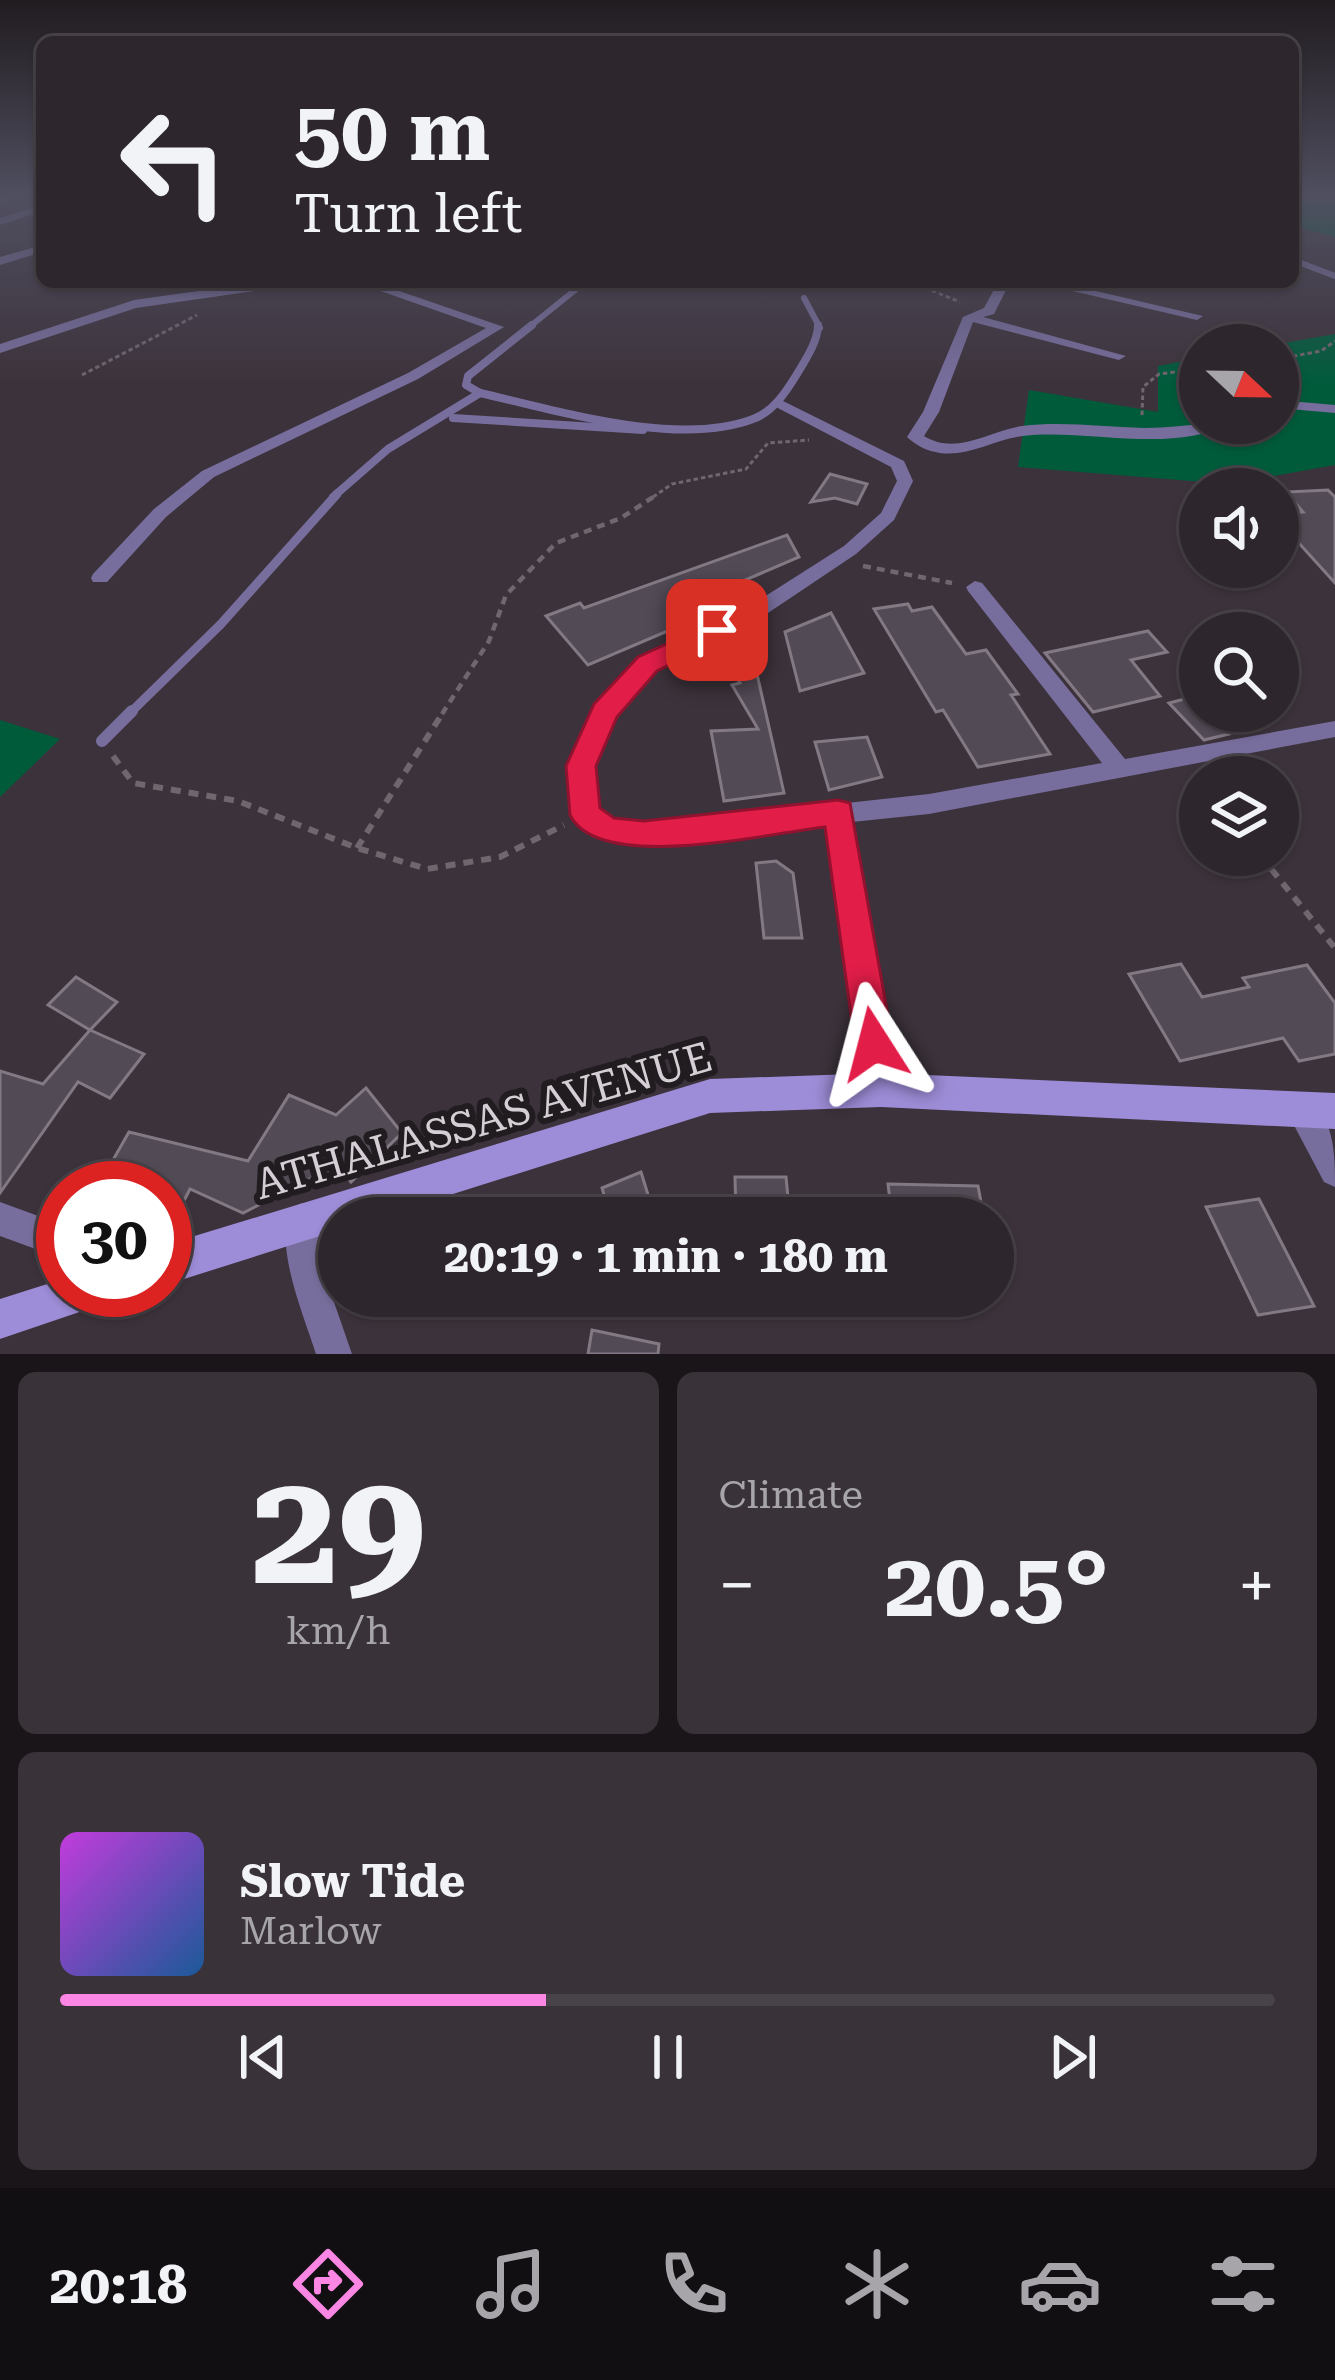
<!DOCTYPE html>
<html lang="en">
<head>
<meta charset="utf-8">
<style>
	:root { --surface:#2d262c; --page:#393238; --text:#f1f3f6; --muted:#a7a5a9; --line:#484348; --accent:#fc86e4 }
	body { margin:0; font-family:"Roboto Serif",serif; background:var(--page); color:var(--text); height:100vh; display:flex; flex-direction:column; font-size:45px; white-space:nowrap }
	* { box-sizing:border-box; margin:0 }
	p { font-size:39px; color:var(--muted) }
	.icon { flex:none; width:66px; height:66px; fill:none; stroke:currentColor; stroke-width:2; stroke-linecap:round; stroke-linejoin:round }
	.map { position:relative; height:1354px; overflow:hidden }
	.details { display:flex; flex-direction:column; gap:18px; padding:18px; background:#191518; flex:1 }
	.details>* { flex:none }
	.top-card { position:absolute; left:36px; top:36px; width:1263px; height:252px; border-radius:18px; box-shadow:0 3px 9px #0004,0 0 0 3px var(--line); background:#2d262c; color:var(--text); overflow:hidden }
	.needle { width:78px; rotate:112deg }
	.fabs { position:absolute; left:1179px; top:324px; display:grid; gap:24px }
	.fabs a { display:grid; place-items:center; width:120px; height:120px; border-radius:50%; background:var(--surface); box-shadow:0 3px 9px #0004,0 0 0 3px var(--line); font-size:60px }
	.speed { position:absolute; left:36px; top:1161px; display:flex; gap:24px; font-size:60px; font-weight:700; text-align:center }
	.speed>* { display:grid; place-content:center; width:156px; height:156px; border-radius:50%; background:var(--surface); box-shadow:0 3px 9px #0004,0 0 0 3px var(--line); line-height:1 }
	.speed .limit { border:18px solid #d22; background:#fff; color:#111 }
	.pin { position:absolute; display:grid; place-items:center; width:102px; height:102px; color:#fff; margin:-51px; border-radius:24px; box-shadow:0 6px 18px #0006 }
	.me { position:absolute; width:132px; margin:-66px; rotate:351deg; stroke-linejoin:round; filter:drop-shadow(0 0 9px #0008) }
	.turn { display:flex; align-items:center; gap:42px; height:252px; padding:0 60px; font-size:54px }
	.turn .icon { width:156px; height:156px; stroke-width:2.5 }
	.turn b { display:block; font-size:84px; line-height:102px }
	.big { font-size:90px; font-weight:700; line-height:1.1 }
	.details .widget { flex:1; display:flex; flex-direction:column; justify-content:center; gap:18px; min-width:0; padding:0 42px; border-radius:18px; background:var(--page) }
	.details .dial { align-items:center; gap:0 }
	.dial b { font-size:156px; line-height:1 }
	.song { display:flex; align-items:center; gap:36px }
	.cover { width:144px; height:144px; border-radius:18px; background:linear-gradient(135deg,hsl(290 70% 55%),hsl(210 70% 35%)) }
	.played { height:12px; border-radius:6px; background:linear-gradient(90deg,var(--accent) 40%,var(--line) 40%) }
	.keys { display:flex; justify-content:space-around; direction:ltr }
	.heat { display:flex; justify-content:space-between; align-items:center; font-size:66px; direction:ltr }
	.details .tiles { flex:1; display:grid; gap:18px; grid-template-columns:1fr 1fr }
	.widget:last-child { grid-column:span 2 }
	.trip { position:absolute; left:318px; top:1197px; width:696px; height:120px; border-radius:60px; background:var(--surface); box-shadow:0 3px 9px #0004,0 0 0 3px var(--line); font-weight:700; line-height:120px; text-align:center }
	.menu { display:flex; height:192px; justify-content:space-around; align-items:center; background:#120f12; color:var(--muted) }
	.menu .icon { width:84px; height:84px }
	.menu .current { color:var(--accent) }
	.menu b { font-size:54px; color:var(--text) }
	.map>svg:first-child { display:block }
	.green { fill:#005b3b }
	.building { fill:#524a55; stroke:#827984; stroke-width:3 }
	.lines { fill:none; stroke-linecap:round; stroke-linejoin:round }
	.path-far2 { stroke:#6f666e; stroke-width:3; stroke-dasharray:4.5 3; stroke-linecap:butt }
	.path-far1 { stroke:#6f666e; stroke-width:4.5; stroke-dasharray:8 6; stroke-linecap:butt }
	.path { stroke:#6f666e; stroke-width:6; stroke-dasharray:10 8; stroke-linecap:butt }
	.service-far3 { stroke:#786e9d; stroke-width:6 }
	.service-far2 { stroke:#786e9d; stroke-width:8 }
	.service-far1 { stroke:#786e9d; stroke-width:9 }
	.service { stroke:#786e9d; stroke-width:12 }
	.minor { fill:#786e9d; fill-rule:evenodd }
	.secondary { fill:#9d8cd7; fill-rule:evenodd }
	.route { fill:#e11d48; stroke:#92132f; stroke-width:3 }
	.labels { text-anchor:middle; stroke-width:12; stroke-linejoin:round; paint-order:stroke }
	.near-street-label { font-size:42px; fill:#d5cfd5; stroke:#201c20 }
</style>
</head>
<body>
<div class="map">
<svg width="1335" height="1354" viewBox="0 0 1335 1354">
	<rect width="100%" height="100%" fill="#3c323b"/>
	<g class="green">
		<polygon points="1293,195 1335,195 1335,237 1293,226"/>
		<polygon points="1335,334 1335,465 1229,484 1018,467 1029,390 1158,412 1158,366 1200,358 1200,423 1278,423 1278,345 1273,345"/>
		<polygon points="0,720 60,739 0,797"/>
	</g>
	<g class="building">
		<polygon points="830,474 867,484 857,504 835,498 811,502"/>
		<polygon points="1328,490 1335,497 1335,583 1278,520 1278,514 1303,512 1286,492"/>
		<polygon points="787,535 799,557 729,587 738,601 588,665 546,616 580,603 584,608"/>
		<polygon points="908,604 912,611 932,607 966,654 986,650 1018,694 1011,695 1050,754 978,767 943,710 936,712 874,609"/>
		<polygon points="831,613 864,673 800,691 785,632"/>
		<polygon points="1148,631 1167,652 1131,660 1160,696 1093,712 1045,653"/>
		<polygon points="752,652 784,793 724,801 711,731 758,729 732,685 740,683 727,659"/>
		<polygon points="1200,695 1200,711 1211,711 1229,734 1204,740 1169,703"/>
		<polygon points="867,737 882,777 829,790 815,742"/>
		<polygon points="776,861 793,873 802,938 764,938 756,863"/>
		<polygon points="1181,964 1202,997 1249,987 1243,978 1307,965 1335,1003 1335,1054 1299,1061 1283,1038 1180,1061 1129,974"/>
		<polygon points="76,977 117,1002 90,1030 48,1005"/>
		<polygon points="90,1030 144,1054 110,1098 78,1082 0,1193 0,1071 43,1084"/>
		<polygon points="366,1088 402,1133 351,1182 338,1165 243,1213 190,1189 165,1238 165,1188 97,1188 129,1132 248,1161 289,1095 336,1115"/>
		<polygon points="641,1172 650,1201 610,1217 602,1188"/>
		<polygon points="735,1177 786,1177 790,1218 736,1218"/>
		<polygon points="888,1184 978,1186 984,1218 892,1218"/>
		<polygon points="1259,1199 1314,1306 1258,1315 1206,1207"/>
		<polygon points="592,1330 659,1344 658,1354 588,1354"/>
	</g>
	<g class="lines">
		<g class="path-far2">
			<polyline points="911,282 960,302"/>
			<polyline points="1278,359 1321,351 1335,341"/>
			<polyline points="82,375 197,315"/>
			<polyline points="1142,415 1143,387 1159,374 1200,369"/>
			<polyline points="653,497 672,484 746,469 768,443 809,440"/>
		</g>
		<g class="path-far1">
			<polyline points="863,566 952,583"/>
			<polyline points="442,714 489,641 506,595 556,543 621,518 658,494"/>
		</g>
		<g class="path">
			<polyline points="113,756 133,783 238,801 357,848 427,869 500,857 564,825"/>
			<polyline points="357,848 444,711"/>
			<polyline points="1260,855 1335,948"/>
		</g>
		<g class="service-far3">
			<polyline points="1293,260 1335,276"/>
			<polyline points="804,298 820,328"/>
			<polyline points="528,328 585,282"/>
		</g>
		<g class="service-far2">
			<path d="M532 325 468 376 466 385 480 393C556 410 677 448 753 419 773 412 786 392 797 374 806 359 818 341 818 325"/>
			<polyline points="453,418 643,430"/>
			<polyline points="333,497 388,449 480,393"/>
		</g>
		<polyline class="service-far1" points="129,714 221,624 337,494"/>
		<polyline class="service" points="102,741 132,711"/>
		<g class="minor">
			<polygon points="19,195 18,197 0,203 0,197"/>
			<polygon points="42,205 42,211 0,225 0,218"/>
			<polygon points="42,245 42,252 0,265 0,257"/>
			<polygon points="264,282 296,282 290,286 136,308 0,353 0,344 134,300"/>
			<polygon points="355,282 373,282 504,327 418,379 214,477 166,517 107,582 93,582 91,578 93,574 154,509 202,471 408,373 486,328"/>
			<path d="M998 282H1010L994 314 983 317 1126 356 1119 360 973 322 939 412 924 436C956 456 989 431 1022 426 1062 421 1103 427 1144 428 1172 428 1199 423 1228 423 1176 455 1083 428 1023 436 995 439 969 457 940 453 927 451 917 446 907 437L923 412 963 317 984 308Z"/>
			<polygon points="1034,282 1057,282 1203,316 1197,320"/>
			<polygon points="779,399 904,461 913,481 894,520 856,554 759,619 654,669 613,716 592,766 597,810 613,821 644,825 929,794 1102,763 968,591 966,587 975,581 982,583 1125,759 1335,721 1335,737 929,814 852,822 896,1090 892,1101 881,1105 870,1101 866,1090 828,825 644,845 599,838 576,822 573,815 570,766 596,706 640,659 745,609 844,546 881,513 897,481 891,467 774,406 772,403"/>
			<polygon points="1278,400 1335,405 1335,413 1278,408"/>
			<path d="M1302 1097C1335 1111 1335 1156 1335 1187L1324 1182 1287 1112 1291 1101Z"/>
			<polygon points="0,1202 63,1225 63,1259 0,1236"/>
			<path d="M302 1203 314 1208 319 1220 326 1279 352 1354H316C304 1316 274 1247 290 1208Z"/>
		</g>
		<g class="secondary">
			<polygon points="881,1073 1335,1093 1335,1129 881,1107 710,1113 377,1218 339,1218 339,1230 165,1285 165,1245 710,1079"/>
			<polygon points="63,1279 63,1290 109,1290 103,1304 0,1339 0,1299"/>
		</g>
	</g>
	<linearGradient id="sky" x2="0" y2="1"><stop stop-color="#211c20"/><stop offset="0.51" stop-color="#504f60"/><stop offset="1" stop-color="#504f60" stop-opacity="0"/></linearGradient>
	<rect width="1335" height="385" fill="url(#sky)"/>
	<path class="route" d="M717 621 730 630 726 637 657 671 617 717 596 766 600 808 614 818 644 821 838 800 850 803 893 1044 887 1057 874 1063 860 1057 855 1044 825 827C769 833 599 874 570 815L566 766 594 704 638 657Z"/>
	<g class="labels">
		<g class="near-street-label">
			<text transform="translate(483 1120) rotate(-16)" y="15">ATHALASSAS AVENUE</text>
		</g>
	</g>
</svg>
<div class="fabs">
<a><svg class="needle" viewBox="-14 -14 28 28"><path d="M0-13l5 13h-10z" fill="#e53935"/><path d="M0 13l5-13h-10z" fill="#a7a5a9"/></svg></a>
<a><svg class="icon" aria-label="sound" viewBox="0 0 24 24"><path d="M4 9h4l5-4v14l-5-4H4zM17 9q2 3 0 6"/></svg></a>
<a><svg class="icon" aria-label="search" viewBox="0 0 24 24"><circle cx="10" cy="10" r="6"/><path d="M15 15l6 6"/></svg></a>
<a><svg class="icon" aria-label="layers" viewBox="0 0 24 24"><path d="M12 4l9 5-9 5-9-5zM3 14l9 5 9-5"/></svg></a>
</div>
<div class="speed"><div class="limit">30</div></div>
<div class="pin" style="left:717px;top:630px;background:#d93025"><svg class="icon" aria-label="arrive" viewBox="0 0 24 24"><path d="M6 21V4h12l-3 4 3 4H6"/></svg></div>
<svg class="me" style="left:874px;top:1044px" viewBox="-20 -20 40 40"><path d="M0-17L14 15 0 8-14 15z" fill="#e11d48" stroke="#fff" stroke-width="4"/></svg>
<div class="trip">20:19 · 1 min · 180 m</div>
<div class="top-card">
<div class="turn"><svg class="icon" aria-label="left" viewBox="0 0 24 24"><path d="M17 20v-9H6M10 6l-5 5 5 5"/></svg><div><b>50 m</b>Turn left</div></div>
</div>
</div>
<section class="details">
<div class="tiles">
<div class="widget dial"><b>29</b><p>km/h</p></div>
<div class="widget"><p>Climate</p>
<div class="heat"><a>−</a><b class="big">20.5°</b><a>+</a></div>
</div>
<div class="widget">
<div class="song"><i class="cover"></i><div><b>Slow Tide</b><p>Marlow</p></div></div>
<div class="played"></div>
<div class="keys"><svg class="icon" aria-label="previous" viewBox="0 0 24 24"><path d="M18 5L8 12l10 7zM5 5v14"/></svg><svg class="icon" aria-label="pause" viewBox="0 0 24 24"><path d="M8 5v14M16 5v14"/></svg><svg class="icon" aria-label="next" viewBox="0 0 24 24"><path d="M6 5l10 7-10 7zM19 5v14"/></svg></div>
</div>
</div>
</section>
<nav class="menu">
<b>20:18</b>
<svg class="icon current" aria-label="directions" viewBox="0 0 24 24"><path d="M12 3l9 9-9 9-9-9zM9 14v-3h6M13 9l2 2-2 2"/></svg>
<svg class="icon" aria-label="music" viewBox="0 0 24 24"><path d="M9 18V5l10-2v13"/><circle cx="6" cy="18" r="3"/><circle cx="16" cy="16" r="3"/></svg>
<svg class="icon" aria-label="phone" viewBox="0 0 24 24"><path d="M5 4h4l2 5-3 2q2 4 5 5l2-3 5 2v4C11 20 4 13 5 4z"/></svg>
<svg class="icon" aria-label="climate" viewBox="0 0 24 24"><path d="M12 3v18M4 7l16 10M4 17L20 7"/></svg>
<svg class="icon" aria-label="car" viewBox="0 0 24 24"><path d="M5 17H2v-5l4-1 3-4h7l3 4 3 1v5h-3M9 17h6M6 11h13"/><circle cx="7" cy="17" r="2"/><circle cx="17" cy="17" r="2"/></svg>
<svg class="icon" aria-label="filters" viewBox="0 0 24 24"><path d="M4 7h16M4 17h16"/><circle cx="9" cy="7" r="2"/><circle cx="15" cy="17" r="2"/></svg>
</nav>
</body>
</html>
